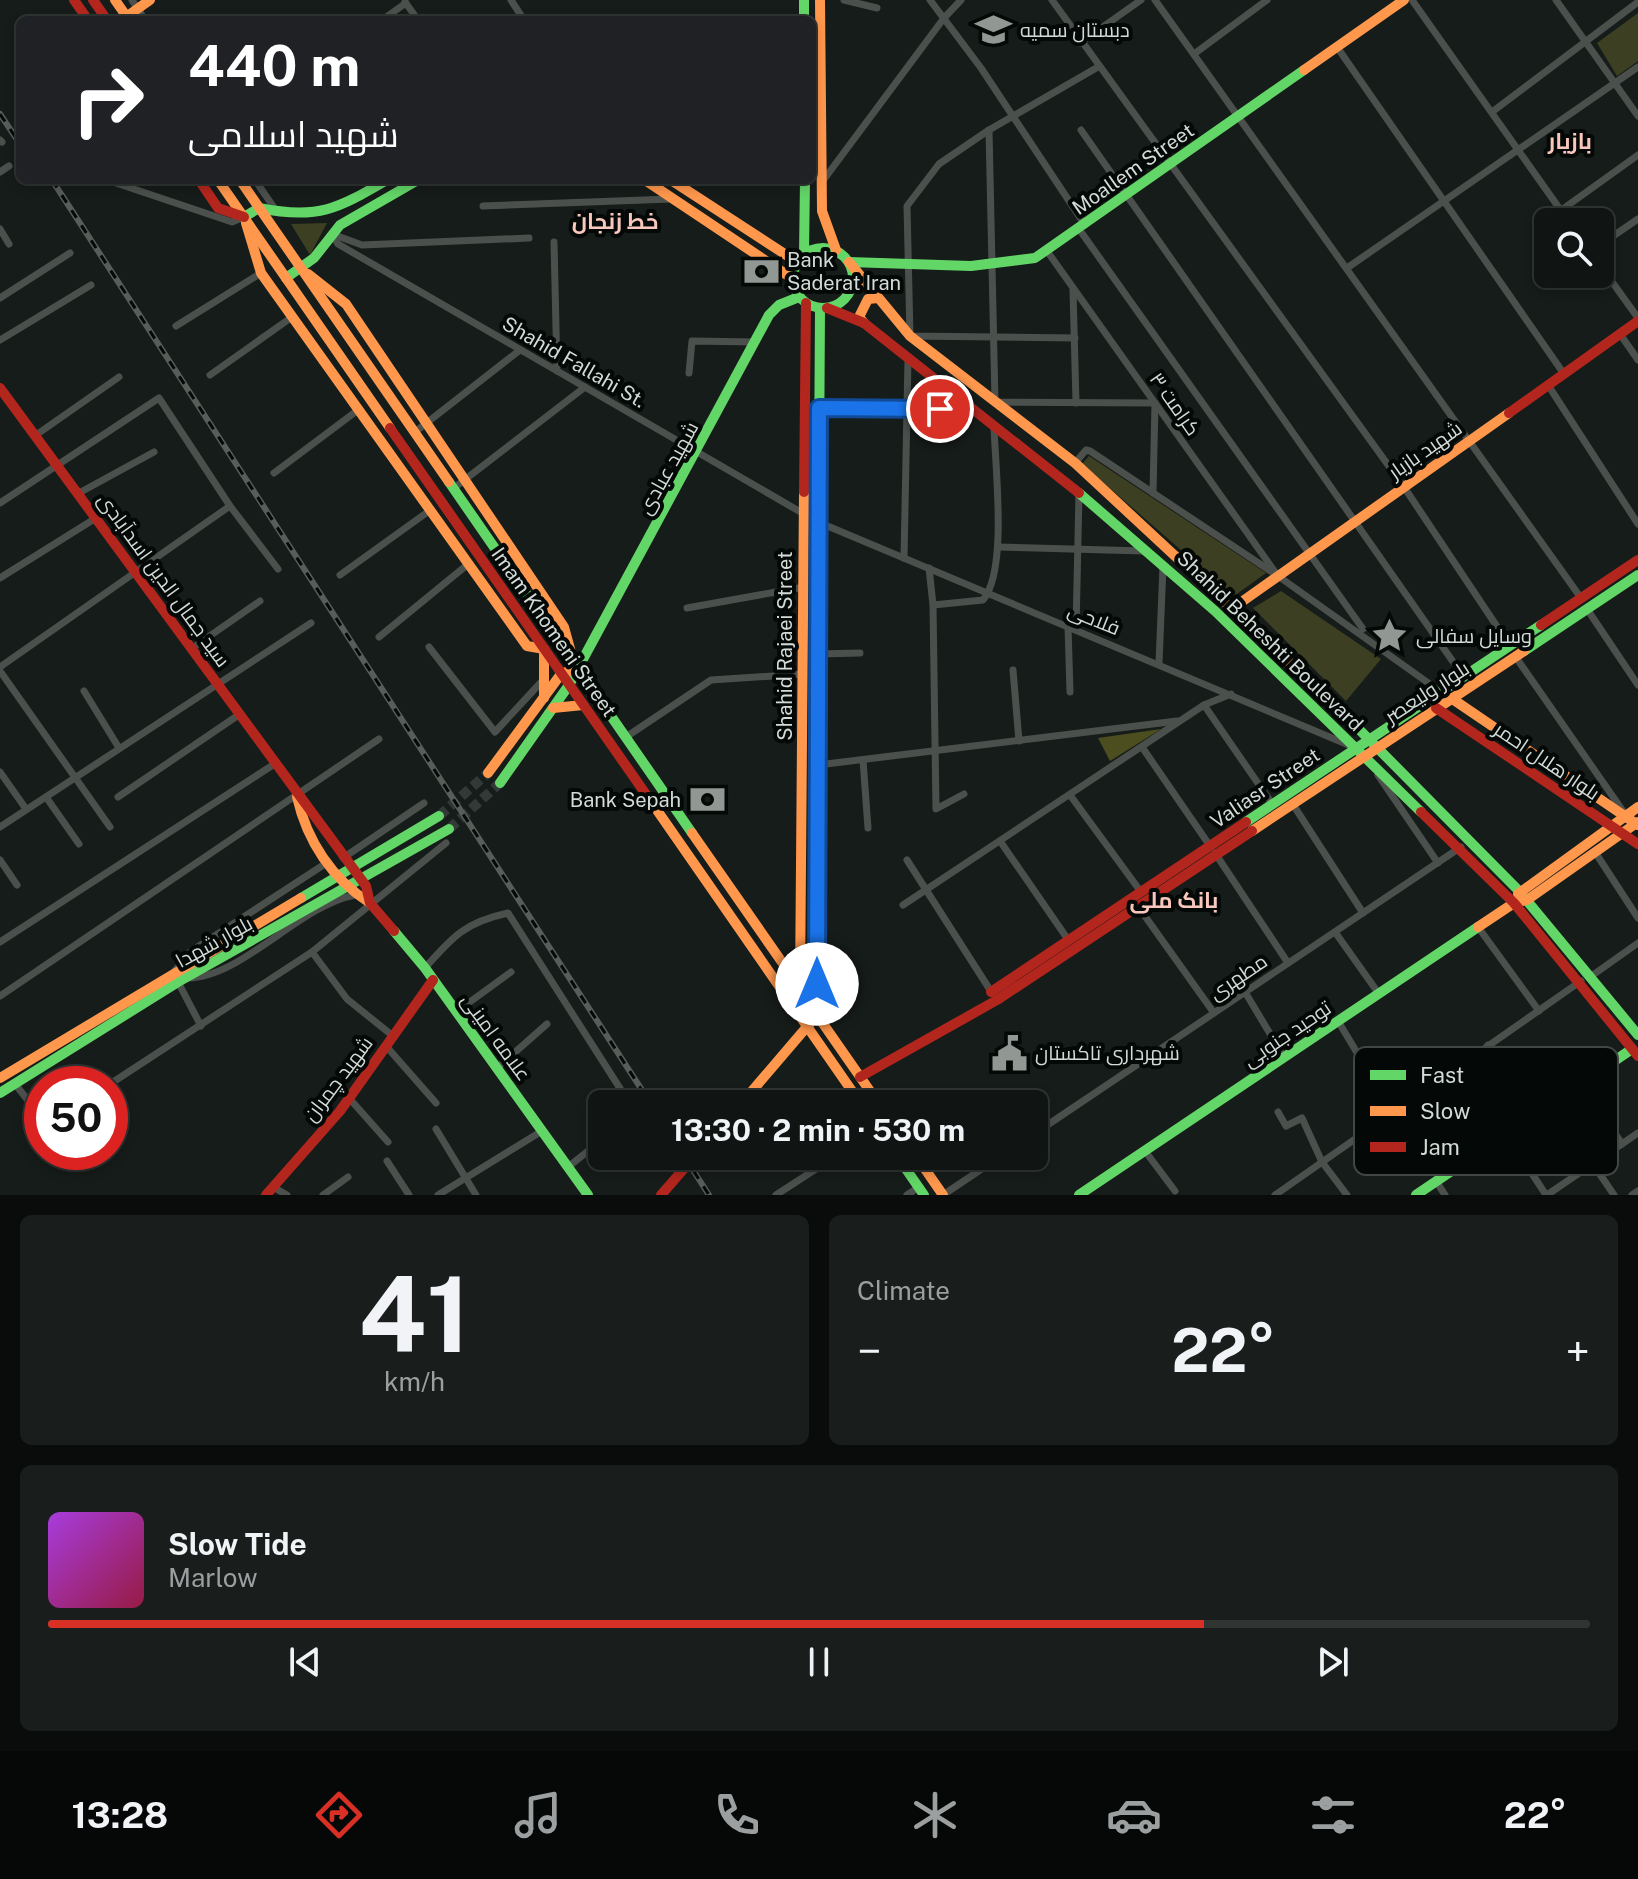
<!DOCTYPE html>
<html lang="en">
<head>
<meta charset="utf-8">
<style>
	:root { --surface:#101513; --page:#191e1c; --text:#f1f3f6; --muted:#9c9fa0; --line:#303433; --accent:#d93025 }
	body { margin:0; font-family:"Public Sans",Cairo,sans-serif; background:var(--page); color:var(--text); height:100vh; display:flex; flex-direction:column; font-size:30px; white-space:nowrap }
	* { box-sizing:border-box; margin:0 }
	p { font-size:26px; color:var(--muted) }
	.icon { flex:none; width:44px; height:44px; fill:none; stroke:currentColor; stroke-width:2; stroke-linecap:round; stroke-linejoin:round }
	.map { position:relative; height:1195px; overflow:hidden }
	.sheet { display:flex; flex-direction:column; gap:20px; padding:20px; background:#090c0a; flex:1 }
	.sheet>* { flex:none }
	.top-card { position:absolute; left:16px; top:16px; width:800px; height:168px; border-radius:12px; box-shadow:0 4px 12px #0003,0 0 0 2px var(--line); background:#202124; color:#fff; overflow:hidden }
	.controls { position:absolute; left:1534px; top:208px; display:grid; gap:16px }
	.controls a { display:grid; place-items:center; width:80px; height:80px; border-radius:12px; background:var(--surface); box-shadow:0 4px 12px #0003,0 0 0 2px var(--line); font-size:40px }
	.speed { position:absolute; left:24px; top:1066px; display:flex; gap:16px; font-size:40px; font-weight:700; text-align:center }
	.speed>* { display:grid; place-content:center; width:104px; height:104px; border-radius:50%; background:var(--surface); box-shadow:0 4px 12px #0003,0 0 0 2px var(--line); line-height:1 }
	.speed .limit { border:12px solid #d22; background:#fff; color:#111 }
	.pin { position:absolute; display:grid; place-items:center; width:68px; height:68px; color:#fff; margin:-34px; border:4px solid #fff; border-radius:50%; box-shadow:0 2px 8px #0007 }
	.me { position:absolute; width:88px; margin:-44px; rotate:0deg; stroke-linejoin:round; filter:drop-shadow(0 0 6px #0008) }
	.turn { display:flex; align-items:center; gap:28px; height:168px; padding:0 40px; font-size:36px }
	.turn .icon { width:104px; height:104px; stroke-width:2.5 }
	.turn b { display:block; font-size:56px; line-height:68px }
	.big { font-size:60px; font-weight:700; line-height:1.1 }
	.sheet .widget { flex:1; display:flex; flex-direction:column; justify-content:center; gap:12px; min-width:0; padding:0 28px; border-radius:12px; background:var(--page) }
	.sheet .dial { align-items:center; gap:0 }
	.dial b { font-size:104px; line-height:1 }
	.song { display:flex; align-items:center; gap:24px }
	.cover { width:96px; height:96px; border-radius:12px; background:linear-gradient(135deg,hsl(280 70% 55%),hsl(340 70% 35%)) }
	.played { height:8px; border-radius:4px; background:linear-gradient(90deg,var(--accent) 75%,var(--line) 75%) }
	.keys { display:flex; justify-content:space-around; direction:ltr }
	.heat { display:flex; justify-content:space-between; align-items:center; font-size:44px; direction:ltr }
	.sheet .tiles { flex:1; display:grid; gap:20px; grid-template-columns:1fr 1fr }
	.widget:last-child { grid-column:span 2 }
	.trip { position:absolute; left:588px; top:1090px; width:460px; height:80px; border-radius:12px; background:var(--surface); box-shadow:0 4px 12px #0003,0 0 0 2px var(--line); font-weight:700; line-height:80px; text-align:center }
	.tab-bar { display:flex; height:128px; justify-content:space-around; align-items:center; background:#060808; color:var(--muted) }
	.tab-bar .icon { width:56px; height:56px }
	.tab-bar .on { color:var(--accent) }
	.tab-bar b { font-size:36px; color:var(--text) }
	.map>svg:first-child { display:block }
	.green { fill:#3d3f22 }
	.forest { fill:#4c4e1f }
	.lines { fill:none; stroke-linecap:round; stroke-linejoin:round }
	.secondary-tunnel { stroke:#323936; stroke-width:10; stroke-dasharray:10 5; stroke-linecap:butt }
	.street { stroke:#4b504d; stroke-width:7 }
	.fast { stroke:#63d668; stroke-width:10 }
	.slow { stroke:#ff974d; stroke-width:10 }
	.jam { stroke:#b3261e; stroke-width:10 }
	.rail-casing { stroke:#585d5a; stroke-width:6 }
	.rail { stroke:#040806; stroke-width:3; stroke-dasharray:9; stroke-linecap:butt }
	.route-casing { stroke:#114b97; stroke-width:20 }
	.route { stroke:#1a73e8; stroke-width:14 }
	.labels { text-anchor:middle; stroke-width:8; stroke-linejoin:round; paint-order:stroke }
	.poi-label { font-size:20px; fill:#d3dbd7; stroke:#040806; text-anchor:start }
	.street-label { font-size:20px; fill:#d3dbd7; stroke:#040806 }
	.neighbourhood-label { font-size:22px; font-weight:bold; fill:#fac7bd; stroke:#040806 }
	.key { fill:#040806; stroke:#424745; stroke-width:2 }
	.key-label { font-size:22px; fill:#d3dbd7 }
</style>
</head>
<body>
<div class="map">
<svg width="1638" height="1195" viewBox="0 0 1638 1195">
	<rect width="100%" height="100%" fill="#161c19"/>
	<g class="green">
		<polygon points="1638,13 1638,61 1617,76 1597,43"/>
		<polygon points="327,223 310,255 291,224"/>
		<polygon points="1089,456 1266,573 1234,596 1082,464"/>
		<polygon points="1281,591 1381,659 1346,701 1253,608"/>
	</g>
	<polygon class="forest" points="1161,729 1110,761 1098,738"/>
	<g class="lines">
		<g class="secondary-tunnel">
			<polyline points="439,816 488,773"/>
			<polyline points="449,829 500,783"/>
		</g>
		<g class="street">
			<polyline points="132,0 145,20"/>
			<polyline points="511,0 524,20"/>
			<polyline points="844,0 877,8"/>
			<polyline points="930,0 981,68 1085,225"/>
			<polyline points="1052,0 1404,487 1510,646"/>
			<polyline points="1155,0 1581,598"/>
			<polyline points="1412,0 1569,222"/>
			<polyline points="1556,0 1638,116"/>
			<polyline points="405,2 418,20"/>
			<polyline points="382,20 406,3"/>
			<polyline points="1080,43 1141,0"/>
			<polyline points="1337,47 1564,374"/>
			<polyline points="1194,54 1267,0"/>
			<polyline points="1492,112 1638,2"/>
			<polyline points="989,130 995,402 1155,403 1153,493"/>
			<polyline points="1081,130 1463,676"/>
			<polyline points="0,140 2,142"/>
			<polyline points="0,172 9,166"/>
			<polyline points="107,180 232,222 244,217"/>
			<polyline points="255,180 277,212"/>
			<polyline points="822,182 944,18 961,0"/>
			<polyline points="483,206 671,199"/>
			<polyline points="1560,211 1638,155"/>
			<polyline points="0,229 9,244"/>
			<polyline points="1079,229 1363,629"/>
			<polyline points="332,234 338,244 804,514"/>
			<polyline points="332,234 362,245 529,238"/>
			<polyline points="554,242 557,371"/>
			<polyline points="1600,245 1638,219"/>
			<polyline points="1047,251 1275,572"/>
			<polyline points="1600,265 1638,318"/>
			<polyline points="1347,268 1638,67"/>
			<polyline points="1073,290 1076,403"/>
			<polyline points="0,298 70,253"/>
			<polyline points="176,326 261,273"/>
			<polyline points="1620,334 1638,360"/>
			<polyline points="1075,338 910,336 907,206 939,164 989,130 1098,67"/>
			<polyline points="0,340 91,285"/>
			<polyline points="689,373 692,341 755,342"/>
			<polyline points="210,375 292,317"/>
			<polyline points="1548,385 1638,524"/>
			<polyline points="819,408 971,409"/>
			<polyline points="415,432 520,350"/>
			<polyline points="36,435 119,377"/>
			<polyline points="1075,463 1086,450 1090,451 1278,576 1441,692"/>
			<polyline points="274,473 358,410"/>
			<polyline points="454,488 585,387"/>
			<polyline points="79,493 154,452"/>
			<polyline points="0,503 159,398 230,506 278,569"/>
			<polyline points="818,522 1351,746"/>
			<polyline points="998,547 1144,551"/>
			<polyline points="904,558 908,359"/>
			<polyline points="929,568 933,605 936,809 964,794"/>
			<polyline points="340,575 429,511"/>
			<polyline points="0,578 96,518"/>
			<path d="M933 605 983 600C1008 571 995 466 994 426"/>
			<polyline points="687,608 804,587"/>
			<polyline points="1587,609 1638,685"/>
			<polyline points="1068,626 1070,692"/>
			<polyline points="1076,629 1079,493"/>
			<polyline points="379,637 467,565"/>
			<polyline points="429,647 495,732 544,679"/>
			<polyline points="191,649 260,601"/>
			<polyline points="818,654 860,653"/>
			<polyline points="1515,656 1625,814"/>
			<polyline points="1159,663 1163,566"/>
			<polyline points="0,667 230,506"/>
			<polyline points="1013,670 1019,741"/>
			<polyline points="0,671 110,827"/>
			<polyline points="84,691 119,748"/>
			<polyline points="1204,705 1273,805"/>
			<polyline points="626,737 711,680 803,674"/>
			<polyline points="1142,747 1210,846"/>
			<polyline points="863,760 868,828"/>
			<polyline points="818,765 1177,721"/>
			<polyline points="0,772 26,809"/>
			<polyline points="1378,775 1438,863"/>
			<polyline points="1070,795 1141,892"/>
			<polyline points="46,797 79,844"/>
			<polyline points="118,797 240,714"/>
			<polyline points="1292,803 1363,913"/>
			<polyline points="0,827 311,623"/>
			<polyline points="1000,841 1069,941"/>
			<polyline points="1595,852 1638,918"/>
			<polyline points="1215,853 1288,963"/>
			<polyline points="343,858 424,803"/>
			<polyline points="0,860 17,885"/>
			<polyline points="907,860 992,993"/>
			<polyline points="903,905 1204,705 1231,694"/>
			<polyline points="1137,905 1214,1013"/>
			<polyline points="1478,927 1539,1011"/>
			<polyline points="1335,932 1379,994"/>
			<polyline points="0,942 276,763"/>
			<polyline points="312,952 347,999 393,1036"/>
			<path d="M425 968C453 936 466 922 508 913L630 1104"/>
			<polyline points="174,972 190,952 328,862"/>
			<polyline points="1590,977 1638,943"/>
			<path d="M188 978C241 978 300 905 355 895"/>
			<polyline points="178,982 201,1026"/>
			<polyline points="1245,992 1284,1057"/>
			<polyline points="0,996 379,739"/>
			<polyline points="456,1012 511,972"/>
			<polyline points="1338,1021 1392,1111"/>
			<polyline points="1488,1045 1538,1111"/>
			<polyline points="386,1046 436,1103"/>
			<polyline points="497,1068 547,1024"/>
			<polyline points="1581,1083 1622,1144"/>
			<polyline points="15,1084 42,1118"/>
			<polyline points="110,1084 312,952 446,843"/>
			<polyline points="349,1098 388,1142"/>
			<polyline points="1406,1101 1454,1168"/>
			<polyline points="1278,1112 1286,1126 1302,1118 1322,1162 1347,1195"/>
			<polyline points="436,1129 476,1195"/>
			<polyline points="1034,1134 1461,847"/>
			<polyline points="1506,1134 1546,1195"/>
			<polyline points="1145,1151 1175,1191"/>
			<polyline points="387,1161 409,1195"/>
			<polyline points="1593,1164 1614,1195"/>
			<polyline points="568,1167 602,1140"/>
			<polyline points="1436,1181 1445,1195"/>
			<polyline points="273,1187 287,1195"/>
			<polyline points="323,1195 348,1177"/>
			<polyline points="438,1195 542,1131"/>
			<polyline points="776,1195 836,1156"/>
			<polyline points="907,1195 919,1187"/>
			<polyline points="943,1195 1001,1156"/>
			<polyline points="1275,1195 1581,981"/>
			<polyline points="1547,1195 1638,1133"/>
			<polyline points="1632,1195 1638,1191"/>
		</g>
		<g class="fast">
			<polyline points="804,0 804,20"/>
			<path d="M244 217 259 208C318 220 337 209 387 180"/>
			<circle cx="823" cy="278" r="30"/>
			<polyline points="804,254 805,180"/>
			<polyline points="849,262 971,266 1035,258 1304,70"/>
			<polyline points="286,278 314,258 340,225 418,180"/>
			<polyline points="819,471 820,308"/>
			<polyline points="449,482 692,833"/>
			<polyline points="1079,493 1215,611 1421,812"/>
			<polyline points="1524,651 1638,575"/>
			<polyline points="1331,701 1519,891 1638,1035"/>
			<polyline points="500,783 569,685 769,315 779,305 799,297"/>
			<polyline points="1246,822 1541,625"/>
			<polyline points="301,898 439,816"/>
			<polyline points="394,931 425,968 588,1195"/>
			<polyline points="0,1093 178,982 449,829"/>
			<polyline points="897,1156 924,1195"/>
			<polyline points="1079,1195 1478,927"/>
			<polyline points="1416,1195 1632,1049"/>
		</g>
		<g class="slow">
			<polyline points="115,0 129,20"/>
			<polyline points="820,0 822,211 836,250"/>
			<polyline points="126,17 150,0"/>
			<polyline points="1304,70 1404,0"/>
			<polyline points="218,180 390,428"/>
			<polyline points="240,180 449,482"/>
			<polyline points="645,180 793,279"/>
			<polyline points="671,180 797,262"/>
			<polyline points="246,223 261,273 527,646 544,649 544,698"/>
			<polyline points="849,262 910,336 1075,463 1331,701"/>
			<polyline points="308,274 346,304 564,627 572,656"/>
			<polyline points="864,323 859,317 868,299 878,298"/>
			<polyline points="1233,608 1509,413"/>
			<polyline points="1451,698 1638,825"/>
			<polyline points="553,708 583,705"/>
			<polyline points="488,773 561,674 569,671"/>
			<path d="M297 797C307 841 332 879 370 903"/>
			<polyline points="652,803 861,1104"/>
			<polyline points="1252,831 1524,651"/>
			<polyline points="692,833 800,988"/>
			<polyline points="1518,894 1638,807"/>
			<polyline points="1478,927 1514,903 1527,900 1638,822"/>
			<polyline points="794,1008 800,988 804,492"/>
			<polyline points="817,1015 819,471"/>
			<polyline points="817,1015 879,1104"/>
			<polyline points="0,1078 301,898"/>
			<polyline points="741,1104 817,1015"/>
			<polyline points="916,1156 943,1195"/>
		</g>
		<g class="jam">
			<polyline points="74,0 88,20"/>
			<polyline points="93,0 107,20"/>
			<polyline points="199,180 218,208 244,217"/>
			<polyline points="827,308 864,323 1079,493"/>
			<polyline points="0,388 366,886 370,903 394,931"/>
			<polyline points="1509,413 1638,321"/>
			<polyline points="390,428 652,803"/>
			<polyline points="804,492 806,303"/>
			<polyline points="1541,625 1638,560"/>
			<polyline points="1436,708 1638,844"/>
			<polyline points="1421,812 1514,903 1638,1056"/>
			<polyline points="991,992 1246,822"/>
			<polyline points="860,1077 997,1000 1252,831"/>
			<polyline points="266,1195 340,1111 433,980"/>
			<polyline points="661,1195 695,1156"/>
		</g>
		<defs>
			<g id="rail">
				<polyline points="0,114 20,144"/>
				<polyline points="52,180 651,1104"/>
				<polyline points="684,1156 709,1195"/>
			</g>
		</defs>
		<use href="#rail" class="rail-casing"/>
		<use href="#rail" class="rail"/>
	</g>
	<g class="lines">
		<defs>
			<polyline id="route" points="817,984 819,408 940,409"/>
		</defs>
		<use href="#route" class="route-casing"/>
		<use href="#route" class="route"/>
	</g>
	<defs>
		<symbol id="school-bare" viewBox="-9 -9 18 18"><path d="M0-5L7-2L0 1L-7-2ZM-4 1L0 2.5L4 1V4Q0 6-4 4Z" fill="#919894" stroke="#040806" stroke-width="2.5" paint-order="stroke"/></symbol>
		<symbol id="bank-bare" viewBox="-9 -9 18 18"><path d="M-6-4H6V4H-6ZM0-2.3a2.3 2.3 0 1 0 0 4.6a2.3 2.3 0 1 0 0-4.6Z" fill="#919894" stroke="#040806" stroke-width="2.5" paint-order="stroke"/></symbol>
		<symbol id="sight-bare" viewBox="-9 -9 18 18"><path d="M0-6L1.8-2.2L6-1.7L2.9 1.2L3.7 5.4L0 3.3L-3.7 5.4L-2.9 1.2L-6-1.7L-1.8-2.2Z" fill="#919894" stroke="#040806" stroke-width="2.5" paint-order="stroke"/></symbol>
		<symbol id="civic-bare" viewBox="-9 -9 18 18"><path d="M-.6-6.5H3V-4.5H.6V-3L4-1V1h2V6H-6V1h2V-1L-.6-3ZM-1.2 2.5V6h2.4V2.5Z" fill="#919894" stroke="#040806" stroke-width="2.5" paint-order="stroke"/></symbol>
	</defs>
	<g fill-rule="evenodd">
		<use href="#school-bare" x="968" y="4" width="51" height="51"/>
		<use href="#bank-bare" x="736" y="246" width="51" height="51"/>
		<use href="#sight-bare" x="1364" y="610" width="51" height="51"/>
		<use href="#bank-bare" x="682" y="774" width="51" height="51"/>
		<use href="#civic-bare" x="984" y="1028" width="51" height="51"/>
	</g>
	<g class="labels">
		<g class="poi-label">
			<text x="1020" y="37">دبستان سمیه</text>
			<text x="787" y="267">Bank<tspan x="787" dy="23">Saderat Iran</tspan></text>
			<text x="1416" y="643">وسایل سفالی</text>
			<text x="681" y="807" text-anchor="end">Bank Sepah</text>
			<text x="1035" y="1060">شهرداری تاکستان</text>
		</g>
		<g class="street-label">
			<text transform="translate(1133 169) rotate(-35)" y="7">Moallem Street</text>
			<text transform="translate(574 362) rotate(30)" y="7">Shahid Fallahi St.</text>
			<text transform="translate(1175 404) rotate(55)" y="7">کرامت ۳</text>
			<text transform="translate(1425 450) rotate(-35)" y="7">شهید بازیار</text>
			<text transform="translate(668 468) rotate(-61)" y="7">شهید عبادی</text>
			<text transform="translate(164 580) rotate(54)" y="7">سید جمال الدین اسدآبادی</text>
			<text transform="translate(1094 619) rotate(22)" y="7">فلاحی</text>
			<text transform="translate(554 632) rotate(55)" y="7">Imam Khomeni Street</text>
			<text transform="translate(1270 641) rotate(44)" y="7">Shahid Beheshti Boulevard</text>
			<text transform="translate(785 646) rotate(-90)" y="7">Shahid Rajaei Street</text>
			<text transform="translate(1427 692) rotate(-33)" y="7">بلوار ولیعصر</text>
			<text transform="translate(1547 761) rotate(34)" y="7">بلوار هلال احمر</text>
			<text transform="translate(1265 788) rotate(-34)" y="7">Valiasr Street</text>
			<text transform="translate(214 942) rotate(-29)" y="7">بلوار شهدا</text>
			<text transform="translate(1238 977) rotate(-34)" y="7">مطهری</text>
			<text transform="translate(1287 1034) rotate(-34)" y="7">توحید جنوبی</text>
			<text transform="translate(496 1037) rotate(54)" y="7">علامه امینی</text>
			<text transform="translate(338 1079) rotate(-53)" y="7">شهید چمران</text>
		</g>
		<g class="neighbourhood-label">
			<text x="1570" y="149">بازیار</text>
			<text x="615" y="229">خط زنجان</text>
			<text x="1174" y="908">بانک ملی</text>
		</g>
	</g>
	<rect x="1354" y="1047" width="264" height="128" rx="12" class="key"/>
	<rect x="1370" y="1070" width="36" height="10" fill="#63d668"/>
	<rect x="1370" y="1106" width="36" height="10" fill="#ff974d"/>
	<rect x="1370" y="1142" width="36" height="10" fill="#b3261e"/>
	<g class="key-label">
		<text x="1420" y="1083">Fast</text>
		<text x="1420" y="1119">Slow</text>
		<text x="1420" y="1155">Jam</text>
	</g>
</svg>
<div class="controls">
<a><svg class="icon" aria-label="search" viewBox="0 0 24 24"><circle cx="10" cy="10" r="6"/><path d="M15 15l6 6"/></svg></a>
</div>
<div class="speed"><div class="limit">50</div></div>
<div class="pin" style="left:940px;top:409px;background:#d93025"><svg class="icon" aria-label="arrive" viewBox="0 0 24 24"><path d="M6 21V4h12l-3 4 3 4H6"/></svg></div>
<svg class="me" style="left:817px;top:984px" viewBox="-20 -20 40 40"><circle r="19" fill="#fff"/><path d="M0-13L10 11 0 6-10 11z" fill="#1a73e8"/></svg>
<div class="trip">13:30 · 2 min · 530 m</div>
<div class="top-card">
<div class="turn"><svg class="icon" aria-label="right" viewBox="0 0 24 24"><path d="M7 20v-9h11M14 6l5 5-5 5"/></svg><div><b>440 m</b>شهید اسلامی</div></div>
</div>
</div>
<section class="sheet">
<div class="tiles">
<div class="widget dial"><b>41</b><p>km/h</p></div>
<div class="widget"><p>Climate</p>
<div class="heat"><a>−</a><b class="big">22°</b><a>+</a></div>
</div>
<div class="widget">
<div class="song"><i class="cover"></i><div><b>Slow Tide</b><p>Marlow</p></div></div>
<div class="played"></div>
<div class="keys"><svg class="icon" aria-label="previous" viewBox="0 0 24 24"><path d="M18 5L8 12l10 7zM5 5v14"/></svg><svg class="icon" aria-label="pause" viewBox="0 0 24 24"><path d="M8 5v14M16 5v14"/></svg><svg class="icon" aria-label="next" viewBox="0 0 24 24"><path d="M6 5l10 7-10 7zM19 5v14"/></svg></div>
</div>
</div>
</section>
<nav class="tab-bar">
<b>13:28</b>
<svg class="icon on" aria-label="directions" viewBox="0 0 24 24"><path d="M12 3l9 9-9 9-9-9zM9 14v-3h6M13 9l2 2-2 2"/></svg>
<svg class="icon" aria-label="music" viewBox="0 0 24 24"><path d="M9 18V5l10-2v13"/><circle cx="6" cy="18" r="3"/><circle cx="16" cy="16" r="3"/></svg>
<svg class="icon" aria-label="phone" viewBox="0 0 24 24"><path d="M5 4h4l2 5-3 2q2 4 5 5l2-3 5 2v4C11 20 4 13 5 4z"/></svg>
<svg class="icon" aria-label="climate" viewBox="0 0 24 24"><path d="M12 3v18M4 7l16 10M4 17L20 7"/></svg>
<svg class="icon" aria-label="car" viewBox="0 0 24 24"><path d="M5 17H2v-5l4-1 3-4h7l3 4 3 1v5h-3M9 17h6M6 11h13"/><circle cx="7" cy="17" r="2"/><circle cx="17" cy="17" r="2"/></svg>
<svg class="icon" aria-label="filters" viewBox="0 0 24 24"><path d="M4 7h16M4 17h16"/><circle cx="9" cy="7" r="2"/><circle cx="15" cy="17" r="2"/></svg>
<b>22°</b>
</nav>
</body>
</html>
